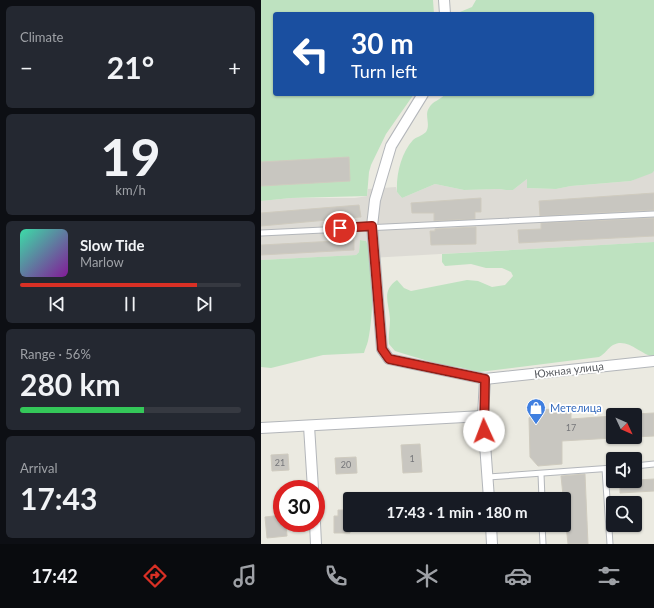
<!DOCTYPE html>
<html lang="en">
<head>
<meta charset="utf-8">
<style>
	:root { --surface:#171b24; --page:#242831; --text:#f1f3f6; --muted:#9ea1a6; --line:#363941; --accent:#d93025 }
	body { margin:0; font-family:Lato,sans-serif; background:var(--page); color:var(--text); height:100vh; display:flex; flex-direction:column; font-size:15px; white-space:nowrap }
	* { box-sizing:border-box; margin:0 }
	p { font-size:13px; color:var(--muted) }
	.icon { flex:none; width:22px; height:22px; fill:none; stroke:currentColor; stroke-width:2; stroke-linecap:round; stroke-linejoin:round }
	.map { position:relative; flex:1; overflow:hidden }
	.details { display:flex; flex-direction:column; gap:6px; padding:6px; background:#0d0f14; width:261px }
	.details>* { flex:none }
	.guide { position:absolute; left:12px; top:12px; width:321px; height:84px; border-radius:4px; box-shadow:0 1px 3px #0004; background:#1a4fa0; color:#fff; overflow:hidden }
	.needle { width:26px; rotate:134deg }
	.fabs { position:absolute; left:345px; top:408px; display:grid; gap:8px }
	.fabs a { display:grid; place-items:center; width:36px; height:36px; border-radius:4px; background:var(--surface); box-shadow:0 1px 3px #0004; font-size:20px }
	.speed { position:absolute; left:12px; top:480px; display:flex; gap:8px; font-size:20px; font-weight:700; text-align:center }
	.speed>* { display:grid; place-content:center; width:52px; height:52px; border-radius:50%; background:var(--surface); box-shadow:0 1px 3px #0004; line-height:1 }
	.speed .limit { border:6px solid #d22; background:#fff; color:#111 }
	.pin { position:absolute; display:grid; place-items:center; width:34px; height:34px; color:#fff; margin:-17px; border:2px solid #fff; border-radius:50%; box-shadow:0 1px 4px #0007 }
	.me { position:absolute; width:44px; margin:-22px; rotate:358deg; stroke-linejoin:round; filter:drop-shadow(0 0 3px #0008) }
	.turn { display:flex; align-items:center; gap:14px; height:84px; padding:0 12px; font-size:18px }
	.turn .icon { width:52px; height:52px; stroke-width:2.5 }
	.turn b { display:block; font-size:28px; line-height:34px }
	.big { font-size:30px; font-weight:700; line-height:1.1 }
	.details .tile { flex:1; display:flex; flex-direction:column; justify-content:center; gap:6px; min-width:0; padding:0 14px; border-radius:6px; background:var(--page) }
	.details .dial { align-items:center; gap:0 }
	.dial b { font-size:52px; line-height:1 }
	.song { display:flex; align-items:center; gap:12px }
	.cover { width:48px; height:48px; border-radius:6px; background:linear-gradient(135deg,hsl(160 70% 55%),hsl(290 70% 35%)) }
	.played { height:4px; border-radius:2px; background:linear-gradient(90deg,var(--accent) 80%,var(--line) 80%) }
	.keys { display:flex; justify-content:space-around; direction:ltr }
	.heat { display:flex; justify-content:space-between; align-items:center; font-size:22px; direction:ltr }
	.charge { height:6px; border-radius:3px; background:linear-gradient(90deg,#34c759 56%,var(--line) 0) }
	.trip { position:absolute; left:82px; top:492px; width:228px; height:40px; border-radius:4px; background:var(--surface); box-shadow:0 1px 3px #0004; font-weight:700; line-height:40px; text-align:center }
	.tabs { display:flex; height:64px; justify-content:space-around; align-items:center; background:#090b0e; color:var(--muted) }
	.tabs .icon { width:28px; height:28px }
	.tabs .on { color:var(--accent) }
	.tabs b { font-size:18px; color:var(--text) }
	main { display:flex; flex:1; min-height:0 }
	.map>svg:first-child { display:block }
	.industrial { fill:#dddbd5 }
	.green { fill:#bee2c0 }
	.building { fill:#c8c6c0; stroke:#cfcbbf }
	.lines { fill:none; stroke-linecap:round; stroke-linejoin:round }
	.lane-casing { stroke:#b3b6ba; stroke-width:7 }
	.street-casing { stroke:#b3b6ba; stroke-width:12 }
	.lane { stroke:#fff; stroke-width:5 }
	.street { stroke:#fff; stroke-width:10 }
	.route-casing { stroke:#8d1f18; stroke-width:10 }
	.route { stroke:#d93025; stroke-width:7 }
	.labels { text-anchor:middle; stroke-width:3.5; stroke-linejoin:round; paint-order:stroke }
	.number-label { font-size:9px; fill:#757679 }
	.street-label { font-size:11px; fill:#595c61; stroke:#fff }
	.shop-label { font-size:11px; fill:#366cbe; stroke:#fff; text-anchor:start }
</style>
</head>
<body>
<main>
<section class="details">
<div class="tile"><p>Climate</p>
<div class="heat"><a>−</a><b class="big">21°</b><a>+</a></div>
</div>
<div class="tile dial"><b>19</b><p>km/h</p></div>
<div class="tile">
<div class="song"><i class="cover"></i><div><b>Slow Tide</b><p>Marlow</p></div></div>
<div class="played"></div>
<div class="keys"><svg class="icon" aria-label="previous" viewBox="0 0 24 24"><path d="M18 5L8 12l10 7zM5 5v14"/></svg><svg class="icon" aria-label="pause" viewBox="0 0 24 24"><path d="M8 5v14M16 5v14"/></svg><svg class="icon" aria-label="next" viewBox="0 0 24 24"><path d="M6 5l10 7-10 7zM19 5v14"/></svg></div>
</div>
<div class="tile"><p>Range · 56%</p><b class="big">280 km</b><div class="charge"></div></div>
<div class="tile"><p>Arrival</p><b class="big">17:43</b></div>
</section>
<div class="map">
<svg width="393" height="544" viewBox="0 0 393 544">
	<rect width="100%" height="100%" fill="#ebeae1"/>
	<polygon class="industrial" points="393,171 393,242 109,258 105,241 99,240 98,252 95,255 0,260 0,201 30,198 94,198 106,196 107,189 135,187 136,192 141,198 174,184 203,190 238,189 245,190 252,190 266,179 266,188 295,189 310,186 370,181"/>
	<g class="green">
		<polygon points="0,0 172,0 173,14 14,14 14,94 153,94 125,134 110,165 108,172 106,196 30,198 0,201"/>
		<path d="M215 0H393V171L391 173 370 181 310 186 295 189 266 188V179L252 190H245L238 189 203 190 174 184 141 198 136 192C135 175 140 153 152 140 155 137 161 136 165 132 170 124 163 115 168 108 171 101 180 100 184 94H331V14H194L211 7Z"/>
		<path d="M99 240 105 241C115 261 112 319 107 341 106 345 104 349 103 353L62 355 10 368 0 367V260L95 255 98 252Z"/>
		<path d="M393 242V357C379 354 366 337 352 345 347 348 344 354 338 357L218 372 198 367 184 366 147 355 134 351 128 344C127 336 129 328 129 319 128 303 120 291 136 280L143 288 150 291 206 280 217 281 231 287 244 285 252 276 250 272 241 268H225L210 264 184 266 181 262V254Z"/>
	</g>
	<g class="building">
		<polygon points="88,157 89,181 0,186 0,162"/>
		<polygon points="393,193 393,210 279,216 278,201"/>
		<polygon points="220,198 220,212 214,212 214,219 173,221 173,213 151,213 150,203"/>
		<polygon points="98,205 100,217 0,226 0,213"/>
		<polygon points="393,218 393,236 258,243 257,230 280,229 280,223"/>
		<polygon points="215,227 215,244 170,245 169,231 174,231 174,229"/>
		<polygon points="93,240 93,250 0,255 0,245"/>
		<polygon points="310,408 310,419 352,416 352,438 301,441 301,464 277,466 269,457 268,418 275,410"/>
		<polygon points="393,413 393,436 374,437 374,414"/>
		<polygon points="159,444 161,472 142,473 140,445"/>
		<polygon points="27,454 28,470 11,471 10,455"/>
		<polygon points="95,457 96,473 75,474 74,458"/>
		<polygon points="324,474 327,544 307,544 300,476"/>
		<polygon points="393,479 393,491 359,493 359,481"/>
		<polygon points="77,510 87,510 87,515 89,515 89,533 73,533 73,516 77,516"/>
		<polygon points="21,515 21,523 25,523 26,536 6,538 4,517"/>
	</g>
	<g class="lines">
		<defs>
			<g id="lane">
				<polyline points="0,233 393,214"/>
				<polyline points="374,466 393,464"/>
				<polyline points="344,469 349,544"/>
				<polyline points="280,474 281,499"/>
				<polyline points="227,477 352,468"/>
				<polyline points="281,525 282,544"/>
			</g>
			<g id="street">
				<polyline points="183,0 184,14"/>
				<polyline points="162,94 130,146 114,200 111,226 121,349 128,359 224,379 393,361"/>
				<polyline points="224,379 222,416 228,499"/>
				<polyline points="48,426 52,489"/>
				<polyline points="0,428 222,416"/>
				<polyline points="54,523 55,544"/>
				<polyline points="230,525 231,544"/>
			</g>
		</defs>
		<use href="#lane" class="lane-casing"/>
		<use href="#street" class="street-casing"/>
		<use href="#lane" class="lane"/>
		<use href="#street" class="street"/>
	</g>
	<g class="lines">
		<defs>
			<polyline id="route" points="79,228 111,226 121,349 128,359 224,379 223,431"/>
		</defs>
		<use href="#route" class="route-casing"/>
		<use href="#route" class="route"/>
	</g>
	<defs>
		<symbol id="shop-pin" viewBox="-11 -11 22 30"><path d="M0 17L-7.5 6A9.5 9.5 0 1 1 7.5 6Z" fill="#3f7fe0" stroke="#fff"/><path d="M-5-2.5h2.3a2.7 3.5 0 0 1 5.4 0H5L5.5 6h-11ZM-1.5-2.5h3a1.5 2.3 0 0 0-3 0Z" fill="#fff"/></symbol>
	</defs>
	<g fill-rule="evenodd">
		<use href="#shop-pin" x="264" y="397" width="22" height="30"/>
	</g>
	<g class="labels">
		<g class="number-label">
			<text x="310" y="431">17</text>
			<text x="151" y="462">1</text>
			<text x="19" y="466">21</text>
			<text x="85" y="468">20</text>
		</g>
		<g class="street-label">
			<text transform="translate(308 370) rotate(-7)" y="4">Южная улица</text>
		</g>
		<g class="shop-label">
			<text x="289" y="412">Метелица</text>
		</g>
	</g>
</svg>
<div class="fabs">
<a><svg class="needle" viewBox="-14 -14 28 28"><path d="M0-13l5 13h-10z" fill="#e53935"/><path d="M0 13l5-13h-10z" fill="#9ea1a6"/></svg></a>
<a><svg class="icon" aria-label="sound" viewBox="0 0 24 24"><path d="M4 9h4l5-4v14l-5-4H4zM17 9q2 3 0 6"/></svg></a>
<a><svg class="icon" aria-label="search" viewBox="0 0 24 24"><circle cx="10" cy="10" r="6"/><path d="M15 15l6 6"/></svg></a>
</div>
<div class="speed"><div class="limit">30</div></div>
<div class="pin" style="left:79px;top:228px;background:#d93025"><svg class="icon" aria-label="arrive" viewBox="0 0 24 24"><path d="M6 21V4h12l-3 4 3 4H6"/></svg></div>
<svg class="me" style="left:223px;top:431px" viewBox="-20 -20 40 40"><circle r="19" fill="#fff"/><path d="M0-13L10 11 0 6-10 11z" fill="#d93025"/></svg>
<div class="trip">17:43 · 1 min · 180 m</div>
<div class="guide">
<div class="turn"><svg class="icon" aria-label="left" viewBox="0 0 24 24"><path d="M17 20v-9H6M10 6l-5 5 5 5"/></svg><div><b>30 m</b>Turn left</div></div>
</div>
</div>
</main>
<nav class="tabs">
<b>17:42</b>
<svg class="icon on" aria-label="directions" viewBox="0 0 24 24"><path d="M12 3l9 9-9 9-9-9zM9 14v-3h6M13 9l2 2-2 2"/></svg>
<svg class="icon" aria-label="music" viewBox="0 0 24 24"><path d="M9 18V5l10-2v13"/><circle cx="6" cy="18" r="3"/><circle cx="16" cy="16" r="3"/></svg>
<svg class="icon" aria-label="phone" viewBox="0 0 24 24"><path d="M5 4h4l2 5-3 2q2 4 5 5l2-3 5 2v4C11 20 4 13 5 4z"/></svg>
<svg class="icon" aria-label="climate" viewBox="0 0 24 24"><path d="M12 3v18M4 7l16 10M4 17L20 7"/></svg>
<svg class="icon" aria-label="car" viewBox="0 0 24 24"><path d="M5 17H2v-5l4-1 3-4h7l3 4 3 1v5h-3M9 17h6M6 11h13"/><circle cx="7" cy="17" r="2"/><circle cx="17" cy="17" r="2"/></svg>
<svg class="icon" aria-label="filters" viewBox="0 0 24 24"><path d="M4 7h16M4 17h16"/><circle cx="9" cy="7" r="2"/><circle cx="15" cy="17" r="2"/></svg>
</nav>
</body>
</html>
